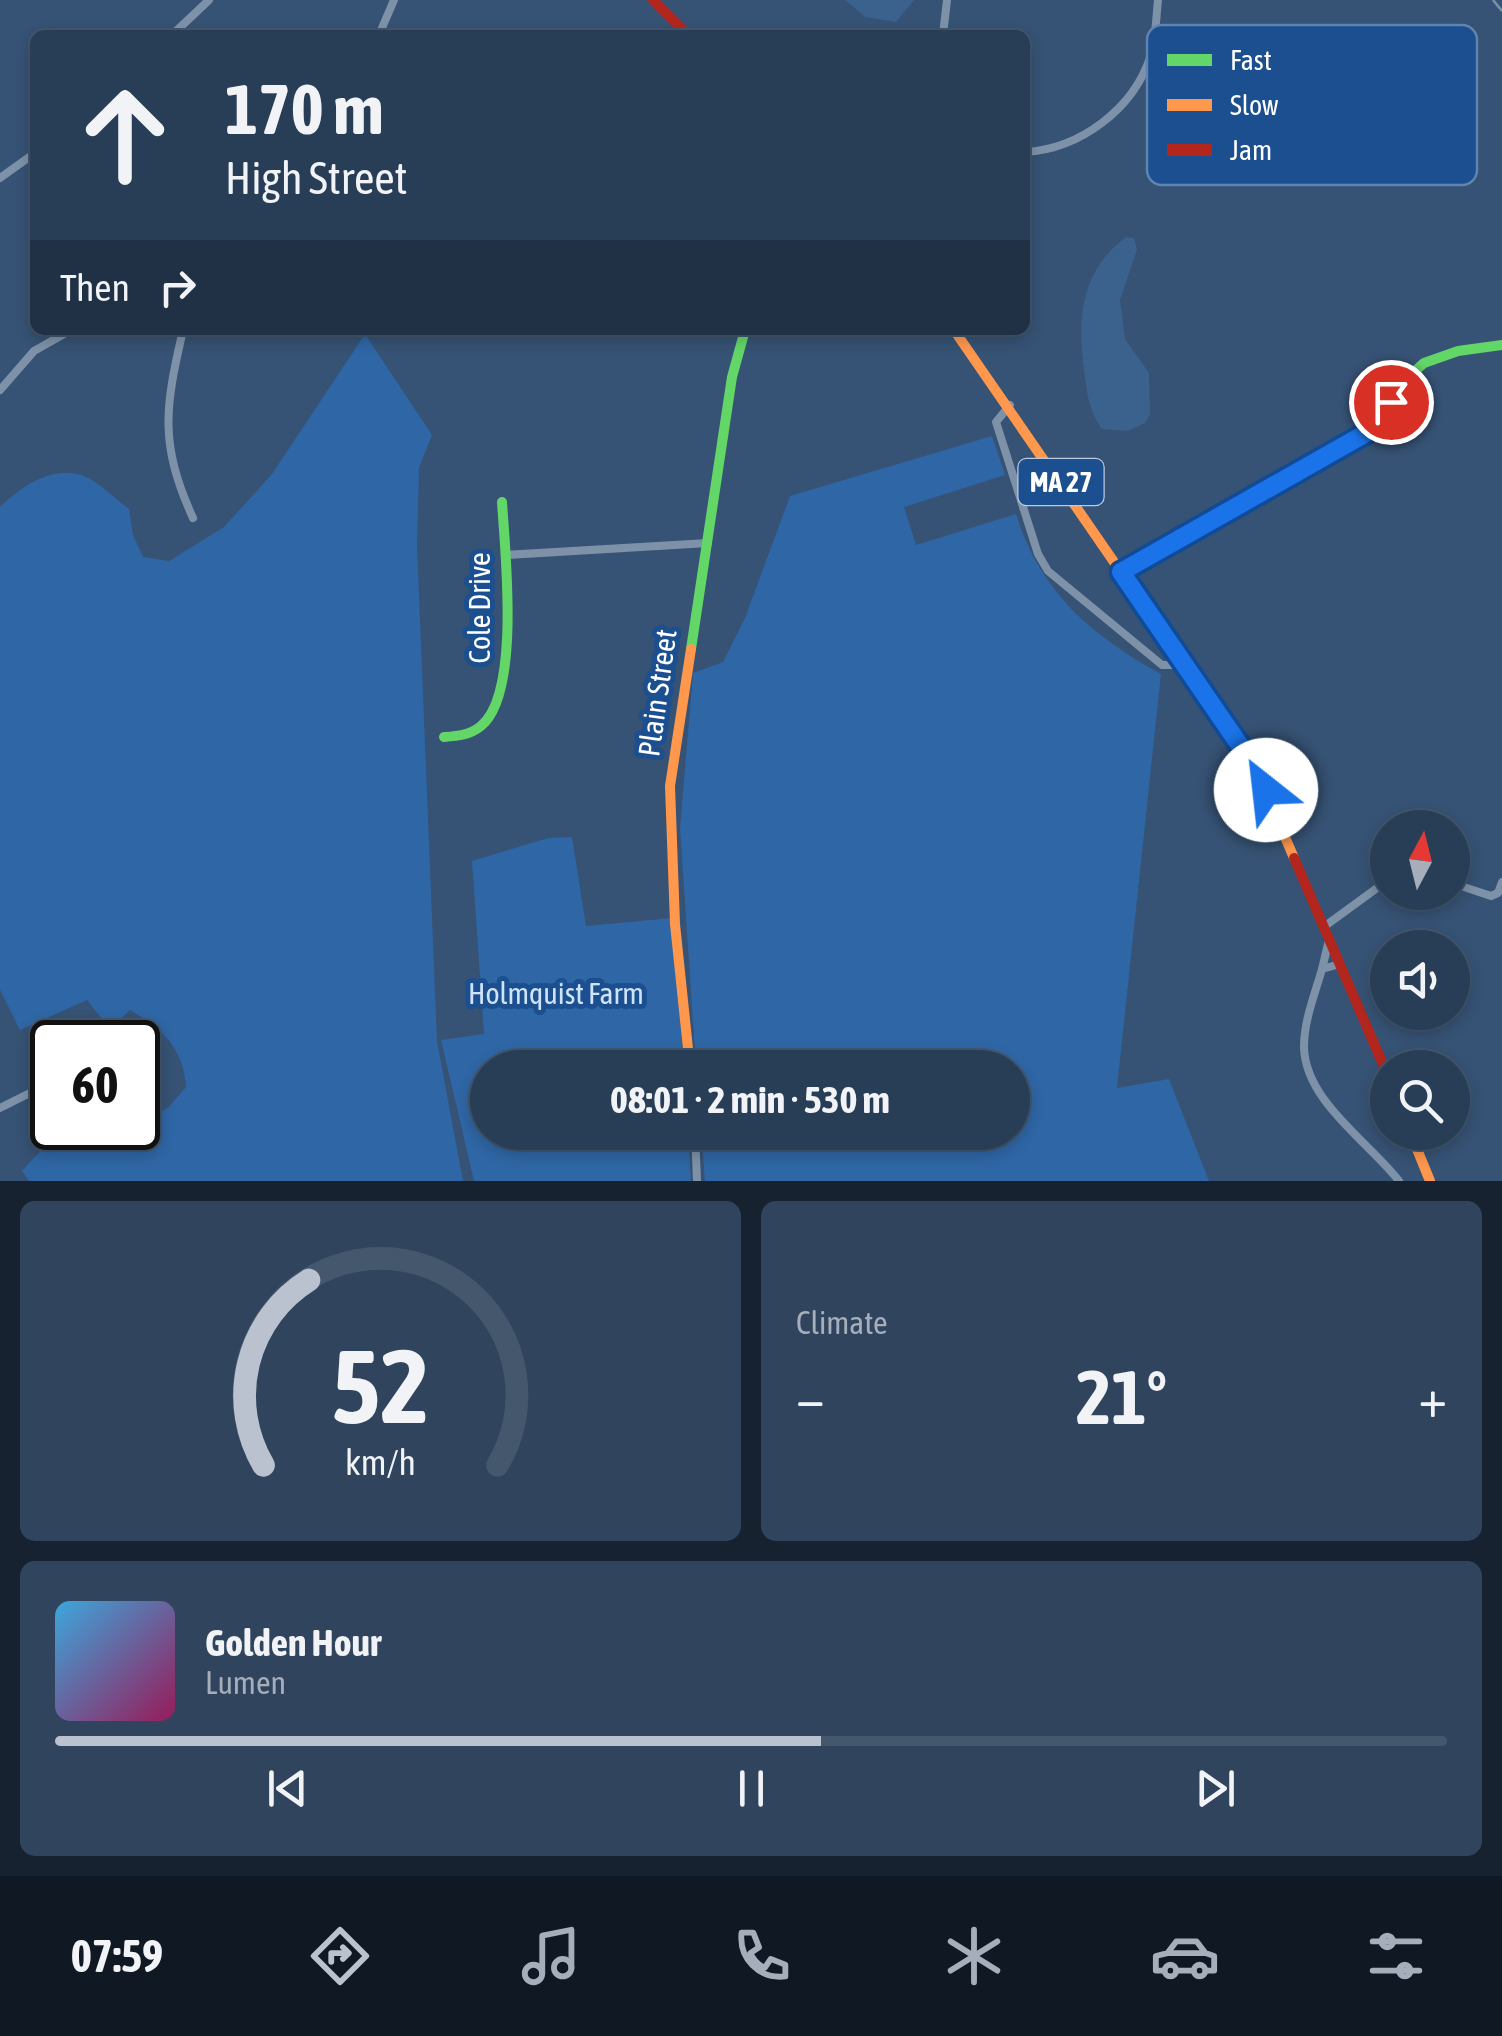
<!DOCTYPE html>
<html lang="en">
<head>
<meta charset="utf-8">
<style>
	:root { --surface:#283e57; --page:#30455d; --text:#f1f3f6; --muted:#a5aeba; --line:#44576d; --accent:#b9c2ce }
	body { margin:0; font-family:"Asap Condensed",sans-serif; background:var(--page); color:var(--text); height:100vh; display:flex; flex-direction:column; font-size:38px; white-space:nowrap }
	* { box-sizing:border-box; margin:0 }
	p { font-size:32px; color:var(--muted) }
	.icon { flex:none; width:55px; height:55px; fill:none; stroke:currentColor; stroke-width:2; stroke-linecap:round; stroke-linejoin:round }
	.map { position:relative; height:1181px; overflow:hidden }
	.sheet { display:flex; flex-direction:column; gap:20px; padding:20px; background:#162230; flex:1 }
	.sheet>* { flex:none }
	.hud { position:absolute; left:30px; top:30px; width:1000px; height:305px; border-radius:15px; box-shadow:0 5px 15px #0003,0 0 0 2px var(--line); background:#283e57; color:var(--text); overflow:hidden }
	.needle { width:65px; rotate:7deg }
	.fabs { position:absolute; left:1370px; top:810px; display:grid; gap:20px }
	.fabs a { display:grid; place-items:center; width:100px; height:100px; border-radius:50%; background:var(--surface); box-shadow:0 5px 15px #0003,0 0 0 2px var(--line); font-size:50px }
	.speed { position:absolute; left:30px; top:1020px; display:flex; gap:20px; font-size:50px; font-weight:700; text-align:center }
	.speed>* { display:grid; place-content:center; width:130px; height:130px; border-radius:50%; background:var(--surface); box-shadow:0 5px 15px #0003,0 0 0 2px var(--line); line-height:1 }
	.speed .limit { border:5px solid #111; border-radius:15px; background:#fff; color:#111 }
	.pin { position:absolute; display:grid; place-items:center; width:85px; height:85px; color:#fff; margin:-42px; border:5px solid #fff; border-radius:50%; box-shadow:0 2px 10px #0007 }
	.me { position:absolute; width:110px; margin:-55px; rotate:331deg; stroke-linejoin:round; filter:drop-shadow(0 0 8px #0008) }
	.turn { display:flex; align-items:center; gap:35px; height:210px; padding:0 30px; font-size:45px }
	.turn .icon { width:130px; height:130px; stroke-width:2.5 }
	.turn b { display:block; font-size:70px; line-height:85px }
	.then { display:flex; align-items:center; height:95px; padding:0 30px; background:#0003; gap:20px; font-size:38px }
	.big { font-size:75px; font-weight:700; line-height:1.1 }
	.sheet .card { flex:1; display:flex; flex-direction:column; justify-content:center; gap:15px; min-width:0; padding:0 35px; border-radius:15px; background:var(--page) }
	.sheet .dial { align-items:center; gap:0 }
	.dial svg { height:260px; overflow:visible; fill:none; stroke:var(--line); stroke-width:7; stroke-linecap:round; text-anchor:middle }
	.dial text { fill:var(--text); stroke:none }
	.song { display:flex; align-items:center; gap:30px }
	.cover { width:120px; height:120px; border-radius:15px; background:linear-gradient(135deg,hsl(200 70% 55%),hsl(330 70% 35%)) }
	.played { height:10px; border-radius:5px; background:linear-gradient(90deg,var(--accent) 55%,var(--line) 55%) }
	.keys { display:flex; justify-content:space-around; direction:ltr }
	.heat { display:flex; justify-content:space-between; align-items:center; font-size:55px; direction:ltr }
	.sheet .tiles { flex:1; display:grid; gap:20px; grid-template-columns:1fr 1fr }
	.card:last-child { grid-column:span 2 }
	.trip { position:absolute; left:470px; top:1050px; width:560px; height:100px; border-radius:50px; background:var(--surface); box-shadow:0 5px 15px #0003,0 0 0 2px var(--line); font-weight:700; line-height:100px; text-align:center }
	.dock { display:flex; height:160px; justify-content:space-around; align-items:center; background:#101923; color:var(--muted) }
	.dock .icon { width:70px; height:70px }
	.dock .active { color:var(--accent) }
	.dock b { font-size:45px; color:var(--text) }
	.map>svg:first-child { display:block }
	.green { fill:#2f66a5 }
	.water { fill:#3b618d }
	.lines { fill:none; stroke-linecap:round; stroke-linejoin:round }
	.street { stroke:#7d92a8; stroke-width:8 }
	.fast { stroke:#63d668; stroke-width:10 }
	.slow { stroke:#ff974d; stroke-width:10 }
	.jam { stroke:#b3261e; stroke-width:10 }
	.rail { stroke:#7e92a7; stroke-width:2.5; stroke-dasharray:18 8; stroke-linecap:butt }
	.route-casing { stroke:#114b97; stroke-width:25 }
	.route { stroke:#1a73e8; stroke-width:18 }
	.labels { text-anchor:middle; stroke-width:10; stroke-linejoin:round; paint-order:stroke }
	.shield { fill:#1b4f8f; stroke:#bbcadd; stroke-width:2.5 }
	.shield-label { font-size:28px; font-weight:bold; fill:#fff }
	.street-label { font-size:30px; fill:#fff; stroke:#1b4f8f }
	.park-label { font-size:30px; fill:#cfe3fa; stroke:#1b4f8f }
	.key { fill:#1b4f8f; stroke:#5f84b1; stroke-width:2.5 }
	.key-label { font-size:28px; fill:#fff }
</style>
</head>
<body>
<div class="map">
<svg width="1502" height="1181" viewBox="0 0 1502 1181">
	<rect width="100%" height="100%" fill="#365274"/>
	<g class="green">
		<path d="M365 334 432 435 419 468 417 546 437 1041 463 1181H29L22 1171C66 1121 73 1128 138 1128V1122L168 1108 186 1087C184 1049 162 1028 130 1010L110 1029 87 1000 20 1030 0 990V507C20 487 53 464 84 476 99 482 115 499 129 509L133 535 143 557 169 561 224 527 272 474Z"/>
		<path d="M992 436 1005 475 904 507 916 545 1016 514C1040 592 1091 635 1161 674L1117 1088 1169 1079 1209 1181H705L701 1133 1012 1132V1068L696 1067 680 828 693 673 723 662 745 618 790 496Z"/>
		<polygon points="572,837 586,926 672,918 684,1067 488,1068 488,1132 688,1133 691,1181 474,1181 441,1040 484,1034 472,861 548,838"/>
	</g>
	<g class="water">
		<polygon points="845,0 914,0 896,22 865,17"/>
		<path d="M1126 237 1134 238 1137 250 1120 300 1125 339 1149 373 1150 414 1145 423 1128 431 1102 429C1088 410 1087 392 1084 370 1077 319 1081 270 1126 237Z"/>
	</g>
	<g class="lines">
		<g class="street">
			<polyline points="172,35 209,0"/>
			<polyline points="379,35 394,0"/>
			<polyline points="943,35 947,0"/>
			<path d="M1025 152C1080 149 1134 109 1151 55 1156 38 1156 18 1158 0"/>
			<polyline points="0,178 35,153"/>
			<path d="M183 330C165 408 159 443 193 518"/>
			<polyline points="0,390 34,351 71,330"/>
			<polyline points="1010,405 996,422 1038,554 1048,571 1162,665 1173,665 1181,659"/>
			<polyline points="506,555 708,543"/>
			<polyline points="1452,883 1491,896 1498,893 1502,882"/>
			<polyline points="1325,926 1388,880"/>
			<path d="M1340 964 1322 969C1315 994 1304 1020 1304 1047 1305 1101 1369 1142 1399 1181"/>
			<polyline points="1322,969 1329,940"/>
			<polyline points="127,1042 134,1040"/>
			<polyline points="0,1108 52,1082"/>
			<polyline points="695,1132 697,1181"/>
		</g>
		<g class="fast">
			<polyline points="1121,572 1368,431 1406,379 1424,363 1458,351 1502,345"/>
			<polyline points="691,649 732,377 745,330"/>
			<path d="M444 737C458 736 470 735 481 726 521 694 505 551 502 502"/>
		</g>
		<g class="slow">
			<polyline points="954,330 1254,765 1294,858"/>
			<polyline points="690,1068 675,924 670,786 691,649"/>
			<polyline points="1410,1132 1430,1181"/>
		</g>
		<g class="jam">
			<polyline points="653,0 688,35"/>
			<polyline points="1294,858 1388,1076"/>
		</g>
		<polyline class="rail" points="1493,0 1502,11"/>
	</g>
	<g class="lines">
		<defs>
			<polyline id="route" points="1266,790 1254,766 1121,572 1368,432 1391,402"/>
		</defs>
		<use href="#route" class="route-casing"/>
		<use href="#route" class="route"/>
	</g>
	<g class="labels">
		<rect class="shield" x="1018.5" y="459" width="85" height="46" rx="8"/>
		<g class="shield-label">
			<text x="1061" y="492">MA 27</text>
		</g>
		<g class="street-label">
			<text transform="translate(480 608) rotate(-90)" y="10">Cole Drive</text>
			<text transform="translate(658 693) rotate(-82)" y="10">Plain Street</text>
		</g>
		<g class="park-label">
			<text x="556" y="1004">Holmquist Farm</text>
		</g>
	</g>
	<rect x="1147" y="25" width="330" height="160" rx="15" class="key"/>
	<rect x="1167" y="54" width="45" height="12" fill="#63d668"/>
	<rect x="1167" y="99" width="45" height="12" fill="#ff974d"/>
	<rect x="1167" y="144" width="45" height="12" fill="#b3261e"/>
	<g class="key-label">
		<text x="1230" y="70">Fast</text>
		<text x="1230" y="115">Slow</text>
		<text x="1230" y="160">Jam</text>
	</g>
</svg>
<div class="fabs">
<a><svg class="needle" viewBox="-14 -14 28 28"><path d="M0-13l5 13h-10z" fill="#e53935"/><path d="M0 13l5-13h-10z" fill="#a5aeba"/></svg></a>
<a><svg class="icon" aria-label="sound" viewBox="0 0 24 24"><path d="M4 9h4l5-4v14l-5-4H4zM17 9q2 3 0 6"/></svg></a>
<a><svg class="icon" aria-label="search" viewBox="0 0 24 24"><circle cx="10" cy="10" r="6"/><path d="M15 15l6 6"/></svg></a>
</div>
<div class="speed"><div class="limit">60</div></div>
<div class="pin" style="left:1391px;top:402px;background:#d93025"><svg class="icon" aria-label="arrive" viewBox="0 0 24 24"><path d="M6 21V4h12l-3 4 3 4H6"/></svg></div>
<svg class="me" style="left:1266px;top:790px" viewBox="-20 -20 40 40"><circle r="19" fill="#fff"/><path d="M0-13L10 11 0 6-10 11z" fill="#1a73e8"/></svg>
<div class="trip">08:01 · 2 min · 530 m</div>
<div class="hud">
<div class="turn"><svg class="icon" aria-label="ahead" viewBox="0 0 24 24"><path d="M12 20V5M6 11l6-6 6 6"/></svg><div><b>170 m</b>High Street</div></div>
<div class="then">Then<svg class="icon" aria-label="right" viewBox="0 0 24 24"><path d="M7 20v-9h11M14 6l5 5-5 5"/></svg></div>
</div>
</div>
<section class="sheet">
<div class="tiles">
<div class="card dial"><svg viewBox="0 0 100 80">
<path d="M14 69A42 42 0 1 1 86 69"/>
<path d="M14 69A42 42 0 0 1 28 12" stroke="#b9c2ce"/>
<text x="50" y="56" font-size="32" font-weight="700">52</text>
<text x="50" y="72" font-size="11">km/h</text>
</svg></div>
<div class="card"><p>Climate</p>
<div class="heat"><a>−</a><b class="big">21°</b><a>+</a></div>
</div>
<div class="card">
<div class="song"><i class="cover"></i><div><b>Golden Hour</b><p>Lumen</p></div></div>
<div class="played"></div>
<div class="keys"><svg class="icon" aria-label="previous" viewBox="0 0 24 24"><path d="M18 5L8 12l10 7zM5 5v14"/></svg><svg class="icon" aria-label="pause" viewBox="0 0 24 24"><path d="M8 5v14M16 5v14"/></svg><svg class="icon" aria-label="next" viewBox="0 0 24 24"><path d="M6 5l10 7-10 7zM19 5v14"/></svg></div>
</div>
</div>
</section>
<nav class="dock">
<b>07:59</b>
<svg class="icon active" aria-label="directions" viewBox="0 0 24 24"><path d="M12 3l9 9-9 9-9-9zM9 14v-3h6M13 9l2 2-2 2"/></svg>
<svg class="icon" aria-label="music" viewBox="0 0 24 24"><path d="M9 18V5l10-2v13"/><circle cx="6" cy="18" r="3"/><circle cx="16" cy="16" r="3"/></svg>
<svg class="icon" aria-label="phone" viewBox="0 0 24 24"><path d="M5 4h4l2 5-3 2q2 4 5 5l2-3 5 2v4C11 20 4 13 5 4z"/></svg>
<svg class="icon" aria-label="climate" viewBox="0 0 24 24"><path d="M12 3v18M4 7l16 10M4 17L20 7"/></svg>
<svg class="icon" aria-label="car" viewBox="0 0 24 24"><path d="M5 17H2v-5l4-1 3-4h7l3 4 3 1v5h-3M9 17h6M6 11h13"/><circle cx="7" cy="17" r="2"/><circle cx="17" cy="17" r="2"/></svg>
<svg class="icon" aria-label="filters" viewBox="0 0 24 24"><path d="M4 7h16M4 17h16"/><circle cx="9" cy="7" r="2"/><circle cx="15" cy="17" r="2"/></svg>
</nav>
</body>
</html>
